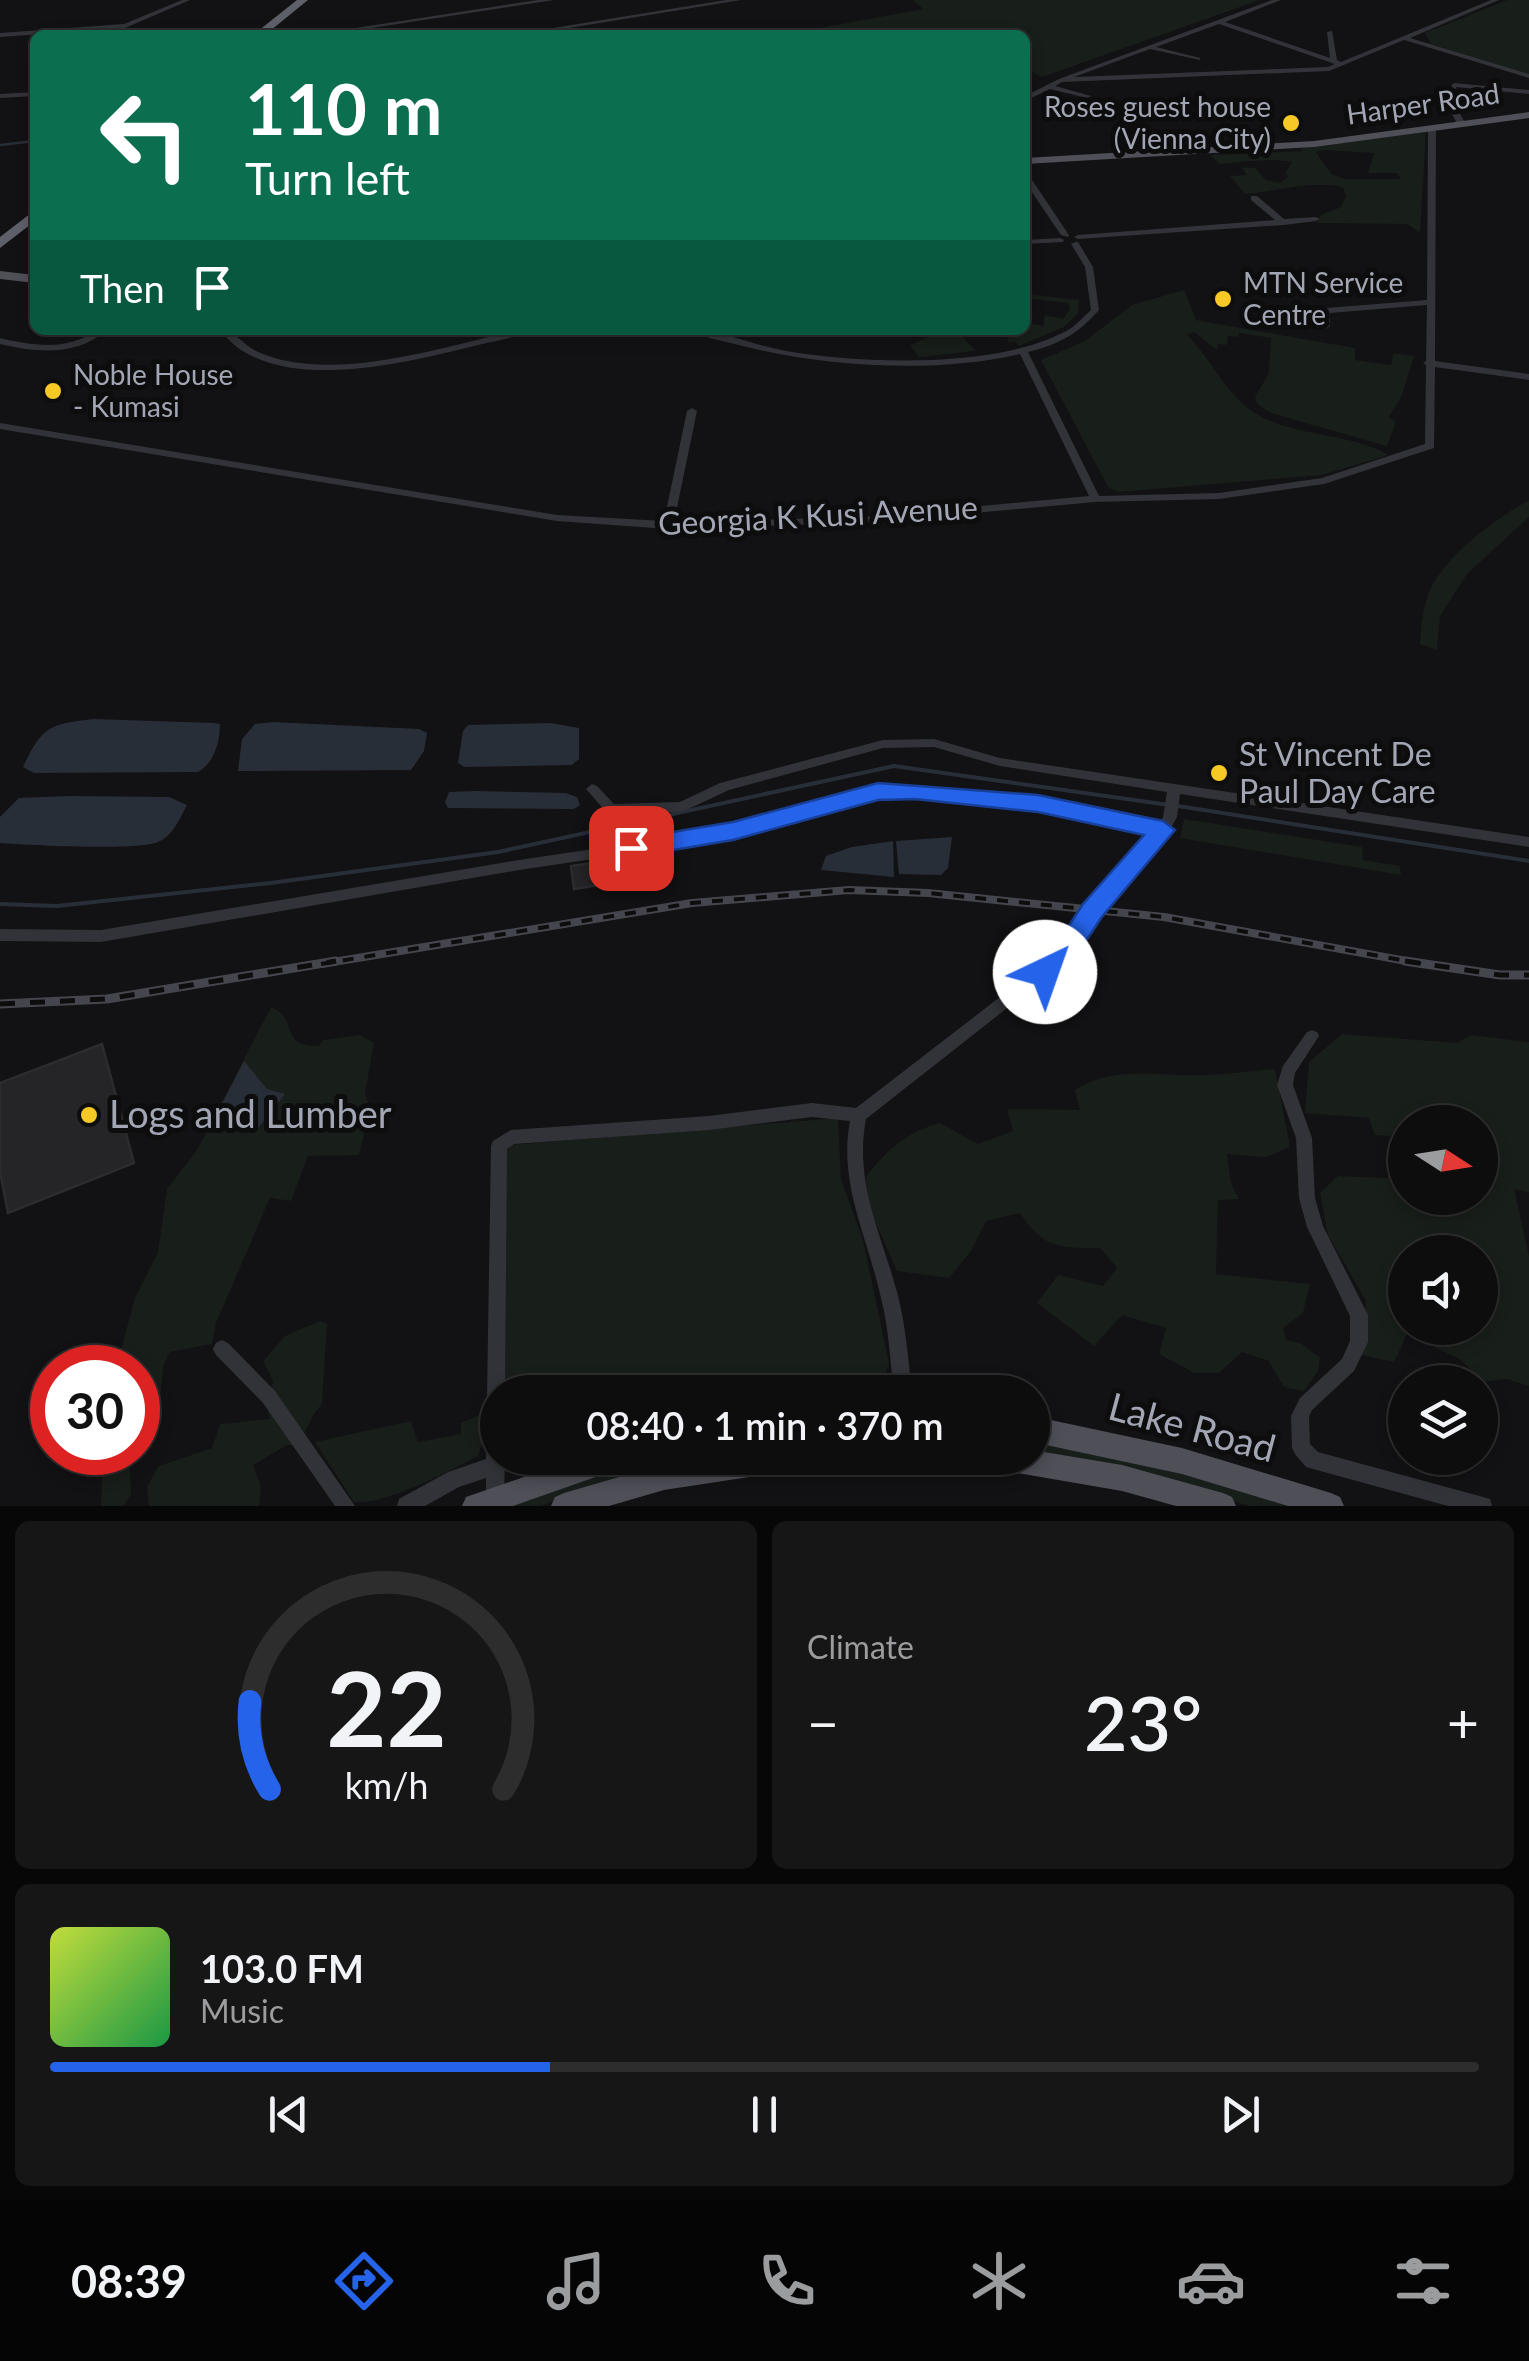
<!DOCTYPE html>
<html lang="en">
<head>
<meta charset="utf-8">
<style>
	:root { --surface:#0e0d0e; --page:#171617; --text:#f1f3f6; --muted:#9b9c9e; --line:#2e2d2e; --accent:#2563eb }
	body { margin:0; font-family:Lato,sans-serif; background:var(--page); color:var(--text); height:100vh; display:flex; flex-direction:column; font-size:38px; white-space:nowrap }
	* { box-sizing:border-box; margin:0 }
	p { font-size:32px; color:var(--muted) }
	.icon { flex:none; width:55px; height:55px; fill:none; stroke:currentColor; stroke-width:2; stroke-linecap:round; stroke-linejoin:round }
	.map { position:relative; height:1506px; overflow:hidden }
	.side { display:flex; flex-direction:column; gap:15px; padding:15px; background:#080708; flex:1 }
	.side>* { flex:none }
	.hud { position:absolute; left:30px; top:30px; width:1000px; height:305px; border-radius:15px; box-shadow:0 5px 15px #0003,0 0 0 2px var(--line); background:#0b6e4f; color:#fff; overflow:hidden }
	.needle { width:65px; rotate:102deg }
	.controls { position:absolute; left:1388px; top:1105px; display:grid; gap:20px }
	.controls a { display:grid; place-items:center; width:110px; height:110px; border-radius:50%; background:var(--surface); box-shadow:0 5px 15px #0003,0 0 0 2px var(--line); font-size:50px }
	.speed { position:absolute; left:30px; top:1345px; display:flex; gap:20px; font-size:50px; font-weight:700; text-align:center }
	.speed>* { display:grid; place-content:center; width:130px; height:130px; border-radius:50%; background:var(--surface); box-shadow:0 5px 15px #0003,0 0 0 2px var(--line); line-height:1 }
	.speed .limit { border:15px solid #d22; background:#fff; color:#111 }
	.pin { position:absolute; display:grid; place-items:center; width:85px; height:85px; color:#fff; margin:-42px; border-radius:20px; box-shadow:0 5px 15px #0006 }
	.me { position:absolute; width:110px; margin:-55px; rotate:42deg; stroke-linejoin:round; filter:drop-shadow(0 0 8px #0008) }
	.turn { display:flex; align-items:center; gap:35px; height:210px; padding:0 50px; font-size:45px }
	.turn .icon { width:130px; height:130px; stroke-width:2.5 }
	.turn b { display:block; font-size:70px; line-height:85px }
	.then { display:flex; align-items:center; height:95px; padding:0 50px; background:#0003; gap:20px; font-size:38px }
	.big { font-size:75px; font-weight:600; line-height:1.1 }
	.side .tile { flex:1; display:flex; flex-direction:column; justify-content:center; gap:15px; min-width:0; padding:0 35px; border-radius:15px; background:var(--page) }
	.side .dial { align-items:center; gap:0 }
	.dial svg { height:260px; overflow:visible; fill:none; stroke:var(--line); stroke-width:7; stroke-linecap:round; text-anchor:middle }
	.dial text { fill:var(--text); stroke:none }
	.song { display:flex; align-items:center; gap:30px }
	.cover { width:120px; height:120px; border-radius:15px; background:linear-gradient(135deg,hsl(70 70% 55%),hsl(140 70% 35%)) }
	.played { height:10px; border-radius:5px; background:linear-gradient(90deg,var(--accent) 35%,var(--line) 35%) }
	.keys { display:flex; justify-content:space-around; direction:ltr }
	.heat { display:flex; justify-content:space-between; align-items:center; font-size:55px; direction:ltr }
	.side .tiles { flex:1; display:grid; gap:15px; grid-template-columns:1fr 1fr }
	.tile:last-child { grid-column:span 2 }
	.trip { position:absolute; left:480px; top:1375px; width:570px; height:100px; border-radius:50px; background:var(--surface); box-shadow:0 5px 15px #0003,0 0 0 2px var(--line); font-weight:600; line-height:100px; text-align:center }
	.tab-bar { display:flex; height:160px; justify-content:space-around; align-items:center; background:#060506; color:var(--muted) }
	.tab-bar .icon { width:70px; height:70px }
	.tab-bar .current { color:var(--accent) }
	.tab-bar b { font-size:45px; color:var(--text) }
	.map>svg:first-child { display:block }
	.green { fill:#181e19; fill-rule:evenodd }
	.water { fill:#282e37 }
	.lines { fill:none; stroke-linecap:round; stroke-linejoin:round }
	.stream-far1 { stroke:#282e37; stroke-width:2.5 }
	.stream { stroke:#282e37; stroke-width:4 }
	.building { fill:#252427; stroke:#2c2b2f; stroke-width:2.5 }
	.minor { fill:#323338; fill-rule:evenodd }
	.major { fill:#4e4f57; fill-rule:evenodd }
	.highway { fill:#5e6069; fill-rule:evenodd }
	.rail-far1-casing { stroke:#45464d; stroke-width:8 }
	.rail-casing { stroke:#45464d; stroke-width:9 }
	.rail-far1 { stroke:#0d0d0e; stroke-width:4; stroke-dasharray:11; stroke-linecap:butt }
	.rail { stroke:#0d0d0e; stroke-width:5; stroke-dasharray:15; stroke-linecap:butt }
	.route { fill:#2563eb; stroke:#184099; stroke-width:2.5 }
	.poi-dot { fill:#f6c927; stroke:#0d0d0e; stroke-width:4 }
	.labels { text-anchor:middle; stroke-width:10; stroke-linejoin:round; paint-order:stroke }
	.far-street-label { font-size:28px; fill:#a2a6b4; stroke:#0d0d0e }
	.far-poi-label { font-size:28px; fill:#a2a6b4; stroke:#0d0d0e; text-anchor:start }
	.street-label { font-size:32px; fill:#a2a6b4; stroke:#0d0d0e }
	.poi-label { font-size:32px; fill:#a2a6b4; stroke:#0d0d0e; text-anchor:start }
	.near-poi-label { font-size:38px; fill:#a2a6b4; stroke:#0d0d0e; text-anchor:start }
	.near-street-label { font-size:38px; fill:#a2a6b4; stroke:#0d0d0e }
</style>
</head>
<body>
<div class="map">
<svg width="1529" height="1506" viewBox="0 0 1529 1506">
	<rect width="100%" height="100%" fill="#121113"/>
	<g class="green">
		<polygon points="913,0 1260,0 1042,77 1025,68 1025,35 782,35 923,9"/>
		<polygon points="1507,0 1529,0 1529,74 1431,44 1425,33"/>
		<path d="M1426 132 1420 233 1407 224 1317 223 1321 215 1341 207 1346 196 1343 187C1308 181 1279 191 1245 194L1230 176 1247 175 1241 167 1255 168 1266 180 1280 183 1288 176 1285 173 1292 162C1274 158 1242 162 1219 164L1211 155 1303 151 1301 148ZM1323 150 1374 153 1368 173H1396L1401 179H1344L1331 174 1316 152Z"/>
		<path d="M1184 290 1196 320 1355 348V360L1391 365 1393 353 1414 356 1402 395 1389 417 1396 422 1387 446 1271 413 1257 404 1255 397 1269 373 1271 338 1239 333 1238 337 1228 336 1227 345 1218 344 1217 350 1194 332 1187 335C1212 359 1227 398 1260 416 1300 437 1351 433 1389 455L1322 475 1118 492 1108 487 1041 360 1085 341 1132 305Z"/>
		<polygon points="1025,294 1079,300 1078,314 1064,327 1019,346 1015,342 1007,343 1011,330 1025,330 1025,322 1043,326 1045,315 1063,319 1070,309 1068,303 1025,298"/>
		<polygon points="945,330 956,330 976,351 919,357 910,345"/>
		<path d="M1529 500V517L1467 574 1440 616 1437 650 1420 644C1421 625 1423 599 1434 582 1457 547 1494 520 1529 500Z"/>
		<polygon points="1184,819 1362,847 1363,860 1400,866 1401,875 1180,838"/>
		<path d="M271 1007C301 1020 277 1046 319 1046L323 1040 360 1035 374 1043 365 1094 370 1108 359 1155 308 1156 291 1201 270 1198 216 1323 212 1344 170 1352 163 1367 160 1403 138 1440V1368H116L135 1298 158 1252 167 1189 197 1150Z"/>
		<path d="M1342 1034 1457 1043 1471 1035 1529 1042V1192L1514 1189 1529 1256V1386L1506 1379 1484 1382 1459 1359 1407 1334 1394 1362 1361 1355 1366 1301 1328 1235 1320 1193 1338 1176 1386 1178 1399 1166H1405V1198H1480V1122H1405V1137L1375 1135 1369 1118 1305 1113 1309 1062ZM1405 1252H1480V1328H1405Z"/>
		<path d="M1275 1069 1290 1147 1266 1157 1227 1154 1231 1183 1239 1199 1218 1200 1216 1274 1310 1284 1303 1313 1283 1328 1286 1340 1302 1344 1320 1358 1318 1371 1304 1391 1284 1387 1269 1361 1242 1352 1219 1373H1194L1159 1354 1166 1328 1122 1315 1094 1346 1037 1303 1058 1275 1103 1286 1117 1268 1100 1248C1061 1248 1043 1249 1020 1213L986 1221 971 1251 949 1278 897 1271 869 1208 866 1177C886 1150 907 1132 940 1123L978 1144 1013 1131 1007 1109 1080 1110 1075 1090C1114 1065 1154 1076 1197 1075 1223 1075 1249 1071 1275 1069Z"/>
		<polygon points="838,1118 841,1179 863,1240 889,1363 883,1381 703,1392 505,1392 506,1151 511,1145"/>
		<path d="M320 1321 327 1324 322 1404C309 1417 308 1431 297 1445H287L253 1465 261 1487 259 1506H149L147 1486 159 1466 212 1448 220 1424 270 1419 266 1404 273 1381 263 1361 285 1336Z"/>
		<path d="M482 1414 484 1436 478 1456C450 1471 383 1506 354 1502L315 1442 411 1421 418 1442 461 1434V1423Z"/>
		<polygon points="1032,1440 1169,1467 1293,1506 1251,1506 1033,1452"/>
		<polygon points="103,1453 129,1453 131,1495 123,1506 101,1506"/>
		<polygon points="712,1458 606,1483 540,1506 506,1506 644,1459"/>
	</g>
	<g class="water">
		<path d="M93 719 213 723 220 724C220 742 214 763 198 772L34 773 23 767C42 726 50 724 93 719Z"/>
		<polygon points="273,722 419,729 427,733 424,751 411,770 238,771 242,739 255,724"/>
		<polygon points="551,723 579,728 579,759 572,765 464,767 458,763 463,731 468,725"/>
		<polygon points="474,791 566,793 577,797 580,805 574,809 448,808 445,802 449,792"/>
		<path d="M70 796 169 797 187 805C180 818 173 836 158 842 138 851 27 845 0 843V817L19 798Z"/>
		<polygon points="952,837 948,868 941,875 899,874 896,841"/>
		<polygon points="893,841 894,877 821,870 826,856 852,847"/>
		<polygon points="244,1061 267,1089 285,1094 254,1133 210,1127"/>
	</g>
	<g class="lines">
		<polyline class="stream-far1" points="0,145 35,141"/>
		<g class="stream">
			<polyline points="1178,806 1529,861"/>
			<polyline points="0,904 57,906 271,883 498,852 894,766 1169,805"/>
		</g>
	</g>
	<g class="building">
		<polygon points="646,855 650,877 574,889 571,866"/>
		<polygon points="102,1044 134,1163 8,1213 0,1171 0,1083"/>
	</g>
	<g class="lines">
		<g class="minor">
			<polygon points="182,0 190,0 125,28 0,37 0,33 124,24"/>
			<polygon points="538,0 554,0 326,35 310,35"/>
			<polygon points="726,0 741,0 526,35 510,35"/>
			<path d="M1272 0H1281L1225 22 1330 58 1327 32 1332 31 1337 60 1341 62 1491 0H1499L1410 38 1529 74V78L1404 40 1329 71 1062 82 1055 86 1091 96 1087 98 1050 89 1025 101V96L1059 79ZM1219 24 1335 64 1328 67 1074 77 1150 49 1200 60V58L1156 47Z"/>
			<path d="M1454 83 1529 90V94L1456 87 1454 95 1455 105 1465 123 1461 125H1458C1450 111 1440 96 1454 83Z"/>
			<polygon points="35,92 35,96 0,98 0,94"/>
			<path d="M1432 126 1436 128 1435 361 1529 374V380L1435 367 1434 448 1324 484 1219 499 1095 502 863 523 668 529 557 521 0 429V423L557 515 664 521 687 411 692 408 697 411 674 522 863 517 1089 496 1020 354C937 374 821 367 739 345 722 341 702 337 688 330 721 330 753 345 786 351 863 364 998 369 1068 330 1077 325 1083 317 1091 310L1085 267 1071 244 1075 242H1078L1093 267 1099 310C1078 334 1060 344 1028 352L1099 496 1219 493 1322 478 1425 444 1426 365 1423 363 1426 361 1427 305 1330 313V326L1326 329 1322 326V311L1326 308 1427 300 1428 128Z"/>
			<polygon points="1025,174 1028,174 1069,235 1068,237 1061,235 1025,182"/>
			<polygon points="1251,196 1257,196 1284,219 1316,217 1320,219 1316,221 1284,225 1078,239 1074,237 1078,235 1275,220 1251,200"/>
			<polygon points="1060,238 1064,240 1063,242 1025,244 1025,240"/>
			<path d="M97 330H107C77 356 37 353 0 344V338C33 346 68 351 97 330Z"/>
			<path d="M219 330C233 330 239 340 251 348 260 354 276 359 287 361 358 375 447 346 517 330H532C513 339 488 342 466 348 404 363 307 386 248 354 237 349 227 338 219 330Z"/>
			<path d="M934 739 1000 758 1529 837V847L1180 794 1177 817 1168 833 1097 915 1067 961 866 1119C854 1182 881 1233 897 1292 906 1325 908 1359 912 1392H894C890 1361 889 1329 881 1298 868 1238 838 1183 850 1121L812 1117 709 1130 514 1144 507 1149 505 1392H498V1458H505L504 1497 502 1504 496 1506 488 1504 486 1497V1478L459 1487 425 1506H397L399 1499 448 1472 486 1459 491 1146 493 1141 511 1130 709 1116 812 1103 856 1108 1057 953 1087 907 1153 833 1038 808 878 796 688 845 519 870 101 942 0 941V929L101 930 519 860 688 835 878 786 1038 798 1159 824 1163 817 1167 792 1000 766 934 747 883 748 729 790 682 812 611 814 606 812 586 789 592 784 597 786 614 804 680 802 720 783 883 740Z"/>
			<polygon points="1312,1030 1317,1032 1319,1036 1295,1073 1293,1085 1312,1138 1315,1198 1323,1226 1368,1315 1368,1342 1354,1371 1312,1410 1309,1417 1310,1444 1318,1452 1483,1497 1490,1499 1492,1506 1448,1506 1313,1469 1306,1467 1295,1454 1292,1448 1291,1416 1300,1398 1342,1359 1350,1341 1350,1316 1307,1227 1299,1198 1296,1138 1277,1085 1283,1066 1307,1032"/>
			<polygon points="222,1340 228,1343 275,1391 355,1506 335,1506 263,1403 216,1355 213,1349 216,1343"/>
		</g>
		<g class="major">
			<polygon points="1529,112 1529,118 1314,147 1025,164 1025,158 1314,141"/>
			<polygon points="0,271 35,275 35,283 0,279"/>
			<polygon points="1032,1416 1182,1448 1331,1493 1340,1497 1344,1506 1288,1506 1182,1474 1032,1442"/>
			<polygon points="1032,1450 1122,1465 1223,1493 1232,1497 1236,1506 1176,1506 1122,1491 1006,1471 997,1467 993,1458 1032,1458"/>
			<polygon points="579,1458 628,1458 624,1467 513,1506 462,1506 466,1497"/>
			<polygon points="707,1458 802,1458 798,1467 789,1471 664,1490 609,1506 551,1506 555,1497 564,1493 664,1464"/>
		</g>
		<g class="highway">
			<polygon points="297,0 308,0 265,35 253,35"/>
			<polygon points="35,210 35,221 0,248 0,237"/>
		</g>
		<defs>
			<polyline id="rail-far1" points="321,964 692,903 849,890 928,893 1164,917 1423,964"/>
			<g id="rail">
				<polyline points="1405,961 1500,975 1529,975"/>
				<polyline points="0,1004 107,999 336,961"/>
			</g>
		</defs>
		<use href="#rail-far1" class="rail-far1-casing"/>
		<use href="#rail" class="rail-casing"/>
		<use href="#rail-far1" class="rail-far1"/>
		<use href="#rail" class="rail"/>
	</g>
	<polygon class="route" points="878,783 1038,795 1163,821 1175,830 1101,918 1071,964 1045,982 1036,979 1032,972 1053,950 1083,904 1144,835 1038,812 915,799 878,800 733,840 631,857 623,854 619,848 623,841 631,839 733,822"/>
	<g class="poi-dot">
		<circle cx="1291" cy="123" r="10"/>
		<circle cx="1223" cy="299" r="10"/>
		<circle cx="53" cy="391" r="10"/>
		<circle cx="1219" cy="773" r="10"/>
		<circle cx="89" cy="1115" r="10"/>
	</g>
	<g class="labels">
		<g class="far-street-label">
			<text transform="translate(1423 104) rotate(-8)" y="10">Harper Road</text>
		</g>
		<g class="far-poi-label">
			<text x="1271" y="117" text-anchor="end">Roses guest house<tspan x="1271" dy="32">(Vienna City)</tspan></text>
			<text x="1243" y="293">MTN Service<tspan x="1243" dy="32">Centre</tspan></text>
			<text x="73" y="385">Noble House<tspan x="73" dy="32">- Kumasi</tspan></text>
		</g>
		<g class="street-label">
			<text transform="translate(818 516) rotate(-3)" y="11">Georgia K Kusi Avenue</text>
		</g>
		<g class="poi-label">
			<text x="1239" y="766">St Vincent De<tspan x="1239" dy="37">Paul Day Care</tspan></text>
		</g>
		<g class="near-poi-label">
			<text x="109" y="1128">Logs and Lumber</text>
		</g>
		<g class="near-street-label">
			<text transform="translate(1192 1428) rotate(15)" y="13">Lake Road</text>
		</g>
	</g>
</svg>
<div class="controls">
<a><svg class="needle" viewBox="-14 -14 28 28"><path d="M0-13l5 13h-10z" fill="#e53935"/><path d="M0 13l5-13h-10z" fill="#9b9c9e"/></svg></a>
<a><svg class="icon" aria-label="sound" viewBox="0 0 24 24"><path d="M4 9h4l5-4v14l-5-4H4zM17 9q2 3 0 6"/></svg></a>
<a><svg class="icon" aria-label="layers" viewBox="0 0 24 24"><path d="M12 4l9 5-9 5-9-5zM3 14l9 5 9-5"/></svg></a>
</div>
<div class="speed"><div class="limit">30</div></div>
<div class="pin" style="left:631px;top:848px;background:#d93025"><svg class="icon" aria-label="arrive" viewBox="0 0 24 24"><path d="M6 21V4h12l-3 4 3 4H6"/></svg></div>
<svg class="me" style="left:1045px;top:972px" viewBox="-20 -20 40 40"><circle r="19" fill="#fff"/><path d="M0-13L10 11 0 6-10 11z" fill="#2563eb"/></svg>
<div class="trip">08:40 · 1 min · 370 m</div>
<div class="hud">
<div class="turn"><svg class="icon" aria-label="left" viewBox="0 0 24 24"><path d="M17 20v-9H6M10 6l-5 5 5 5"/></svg><div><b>110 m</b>Turn left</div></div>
<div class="then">Then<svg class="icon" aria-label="arrive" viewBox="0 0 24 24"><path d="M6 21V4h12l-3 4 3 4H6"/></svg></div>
</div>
</div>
<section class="side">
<div class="tiles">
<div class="tile dial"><svg viewBox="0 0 100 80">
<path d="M14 69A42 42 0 1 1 86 69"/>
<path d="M14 69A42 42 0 0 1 8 42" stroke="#2563eb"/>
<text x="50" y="56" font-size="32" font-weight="700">22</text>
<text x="50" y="72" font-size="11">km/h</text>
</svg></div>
<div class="tile"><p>Climate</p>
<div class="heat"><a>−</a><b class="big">23°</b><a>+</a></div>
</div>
<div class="tile">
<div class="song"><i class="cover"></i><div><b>103.0 FM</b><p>Music</p></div></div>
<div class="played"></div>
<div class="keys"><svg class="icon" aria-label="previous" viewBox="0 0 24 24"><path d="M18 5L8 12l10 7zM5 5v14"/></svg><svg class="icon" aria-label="pause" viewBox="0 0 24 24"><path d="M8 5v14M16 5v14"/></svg><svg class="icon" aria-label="next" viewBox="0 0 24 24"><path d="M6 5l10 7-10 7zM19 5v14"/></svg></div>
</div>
</div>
</section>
<nav class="tab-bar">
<b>08:39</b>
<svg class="icon current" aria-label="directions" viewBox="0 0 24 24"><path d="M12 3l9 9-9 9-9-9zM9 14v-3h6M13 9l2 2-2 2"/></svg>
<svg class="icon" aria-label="music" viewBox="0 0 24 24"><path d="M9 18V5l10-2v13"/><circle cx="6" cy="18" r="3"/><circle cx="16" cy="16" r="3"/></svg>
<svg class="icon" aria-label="phone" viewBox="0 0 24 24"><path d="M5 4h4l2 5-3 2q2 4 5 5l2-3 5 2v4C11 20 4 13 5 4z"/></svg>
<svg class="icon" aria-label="climate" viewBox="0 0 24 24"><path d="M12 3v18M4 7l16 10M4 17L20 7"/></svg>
<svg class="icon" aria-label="car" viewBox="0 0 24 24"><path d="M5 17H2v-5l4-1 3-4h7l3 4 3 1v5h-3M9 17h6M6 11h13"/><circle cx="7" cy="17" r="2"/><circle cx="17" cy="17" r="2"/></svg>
<svg class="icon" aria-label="filters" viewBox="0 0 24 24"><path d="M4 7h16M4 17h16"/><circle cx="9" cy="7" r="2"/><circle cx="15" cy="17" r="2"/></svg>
</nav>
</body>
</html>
